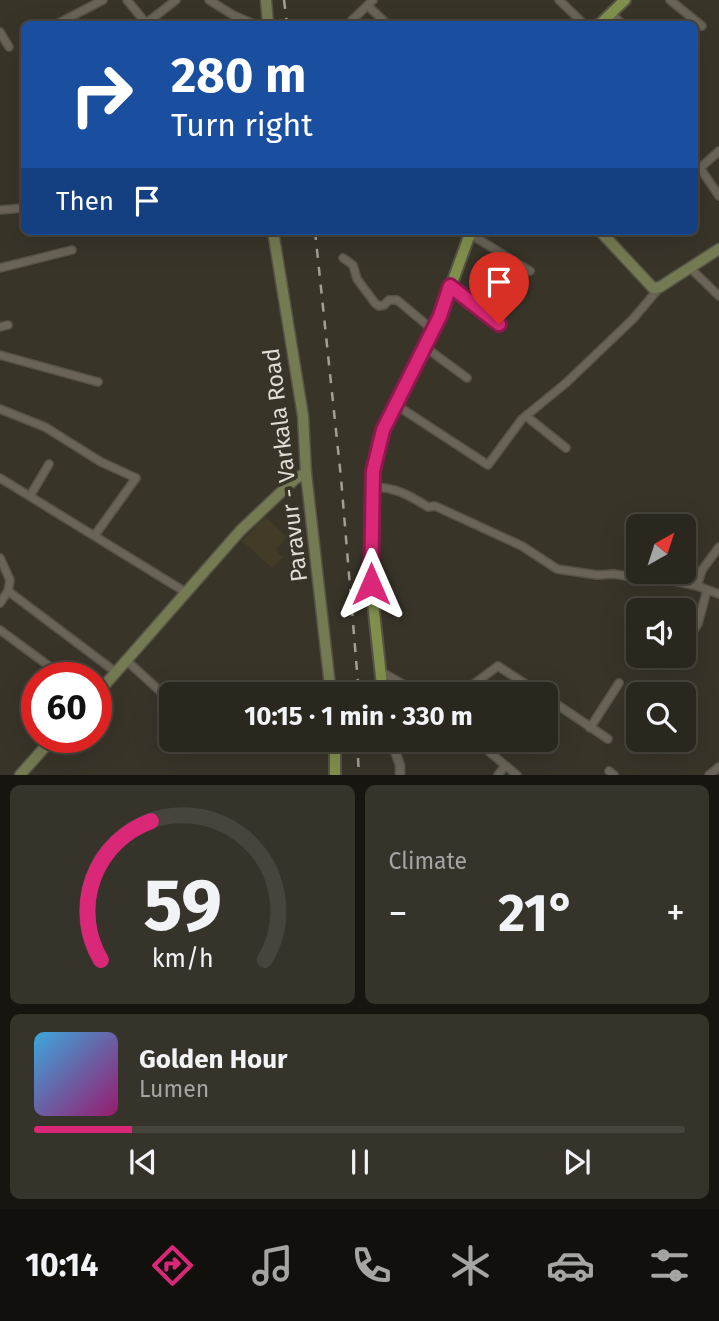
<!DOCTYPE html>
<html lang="en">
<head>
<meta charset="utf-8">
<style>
	:root { --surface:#2a271e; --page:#36332b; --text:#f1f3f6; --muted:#a5a5a4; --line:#46443c; --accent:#db2777 }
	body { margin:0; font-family:"Fira Sans",sans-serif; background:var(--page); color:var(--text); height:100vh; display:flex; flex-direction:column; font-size:26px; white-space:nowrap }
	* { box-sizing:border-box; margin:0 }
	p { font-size:23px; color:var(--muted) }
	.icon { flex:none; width:38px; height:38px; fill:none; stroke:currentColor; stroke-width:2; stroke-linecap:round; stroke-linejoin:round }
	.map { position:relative; height:775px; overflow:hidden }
	.side { display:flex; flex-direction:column; gap:10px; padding:10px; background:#171510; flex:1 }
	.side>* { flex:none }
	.banner { position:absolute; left:21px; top:21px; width:677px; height:214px; border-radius:10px; box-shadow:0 7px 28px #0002,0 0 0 2px var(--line); background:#1a4fa0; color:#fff; overflow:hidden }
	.needle { width:46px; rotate:39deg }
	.buttons { position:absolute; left:626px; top:514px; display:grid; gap:14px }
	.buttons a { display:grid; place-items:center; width:70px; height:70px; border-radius:10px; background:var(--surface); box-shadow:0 7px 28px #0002,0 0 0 2px var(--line); font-size:35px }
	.speed { position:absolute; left:21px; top:662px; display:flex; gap:14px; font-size:35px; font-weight:700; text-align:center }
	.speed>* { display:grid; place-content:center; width:91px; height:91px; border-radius:50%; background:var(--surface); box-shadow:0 7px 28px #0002,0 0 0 2px var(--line); line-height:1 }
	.speed .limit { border:10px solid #d22; background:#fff; color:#111 }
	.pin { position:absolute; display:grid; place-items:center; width:60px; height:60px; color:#fff; margin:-72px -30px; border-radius:50% 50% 50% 0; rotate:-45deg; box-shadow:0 0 7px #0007 }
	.pin .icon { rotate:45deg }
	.me { position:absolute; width:77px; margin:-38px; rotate:0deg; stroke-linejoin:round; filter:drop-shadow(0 0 5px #0008) }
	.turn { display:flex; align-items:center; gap:24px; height:147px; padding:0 35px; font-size:32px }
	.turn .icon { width:91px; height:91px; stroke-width:2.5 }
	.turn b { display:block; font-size:49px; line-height:60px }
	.then { display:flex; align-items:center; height:66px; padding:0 35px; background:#0003; gap:14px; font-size:26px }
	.big { font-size:52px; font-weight:700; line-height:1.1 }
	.side .tile { flex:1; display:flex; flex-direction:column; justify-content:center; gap:10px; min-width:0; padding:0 24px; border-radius:10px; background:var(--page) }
	.side .dial { align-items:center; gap:0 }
	.dial svg { height:182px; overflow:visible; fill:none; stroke:var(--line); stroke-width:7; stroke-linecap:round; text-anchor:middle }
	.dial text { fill:var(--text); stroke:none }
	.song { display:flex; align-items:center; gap:21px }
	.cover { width:84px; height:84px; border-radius:10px; background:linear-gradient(135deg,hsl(200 70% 55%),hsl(320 70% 35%)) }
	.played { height:7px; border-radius:4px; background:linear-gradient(90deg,var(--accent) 15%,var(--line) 15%) }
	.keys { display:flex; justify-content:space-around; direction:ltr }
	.heat { display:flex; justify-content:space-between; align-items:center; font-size:38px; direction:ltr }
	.side .tiles { flex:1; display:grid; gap:10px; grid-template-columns:1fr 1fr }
	.tile:last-child { grid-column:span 2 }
	.trip { position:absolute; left:159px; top:682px; width:399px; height:70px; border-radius:10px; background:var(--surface); box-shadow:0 7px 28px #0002,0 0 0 2px var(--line); font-weight:700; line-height:70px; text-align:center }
	.dock { display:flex; height:112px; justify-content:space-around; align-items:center; background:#11100c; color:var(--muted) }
	.dock .icon { width:49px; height:49px }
	.dock .current { color:var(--accent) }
	.dock b { font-size:32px; color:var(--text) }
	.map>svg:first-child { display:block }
	.built { fill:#413b28 }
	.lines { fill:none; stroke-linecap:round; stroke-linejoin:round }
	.minor-casing { stroke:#555247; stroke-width:10 }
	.tertiary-casing { stroke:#555247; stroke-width:11 }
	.secondary-casing { stroke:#555247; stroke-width:13 }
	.primary-casing { stroke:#555247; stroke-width:14 }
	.minor { stroke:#696457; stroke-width:7 }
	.tertiary { stroke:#696457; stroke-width:8 }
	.secondary { stroke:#747a51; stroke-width:10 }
	.primary { stroke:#80904c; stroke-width:10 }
	.rail { stroke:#a29f96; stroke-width:2.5; stroke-dasharray:9 9; stroke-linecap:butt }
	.route-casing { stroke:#8e194d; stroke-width:18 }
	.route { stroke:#db2777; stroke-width:12 }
	.labels { text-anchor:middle; stroke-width:7; stroke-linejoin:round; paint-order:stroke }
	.street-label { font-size:23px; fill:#dfddd5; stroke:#383428 }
</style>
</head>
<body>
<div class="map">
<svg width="719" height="775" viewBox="0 0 719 775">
	<rect width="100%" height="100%" fill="#383428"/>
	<polygon class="built" points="265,516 287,537 276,550 283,557 272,568 242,541"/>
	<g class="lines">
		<defs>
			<g id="minor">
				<polyline points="127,0 145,22 149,21 176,0"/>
				<polyline points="209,0 233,15 254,24"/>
				<polyline points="559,0 584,24"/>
				<polyline points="670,0 702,26"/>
				<polyline points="368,6 387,24"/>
				<polyline points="611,13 622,24"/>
				<polyline points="57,24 103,0"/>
				<polyline points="348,24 373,0"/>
				<polyline points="0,32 9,47"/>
				<polyline points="719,151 700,168 719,196"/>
				<polyline points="0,210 24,208"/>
				<polyline points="470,234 530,271"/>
				<polyline points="343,258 353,265 357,279 375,303 379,306 384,305 389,300 397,300 433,330"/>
				<polyline points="0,268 72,250"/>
				<polyline points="690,268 719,296"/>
				<polyline points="450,286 499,324"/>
				<polyline points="0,327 8,325"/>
				<polyline points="425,347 467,378"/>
				<polyline points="0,355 98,382"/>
				<polyline points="396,405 488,465 522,419 566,383 633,319 660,287"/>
				<polyline points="0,409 45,427 101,462 136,478 95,535"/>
				<polyline points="526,416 566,448"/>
				<polyline points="0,478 187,593"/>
				<path d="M372 487C395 487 409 495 428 507L435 506 522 546 557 569 597 575 614 574 651 580 666 579 697 586 719 594"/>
				<polyline points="30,496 49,464"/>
				<polyline points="0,558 10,580 8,591"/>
				<polyline points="697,586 702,570 719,547"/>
				<polyline points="0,603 8,591 117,673"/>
				<polyline points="0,630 64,677"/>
				<polyline points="691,634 698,624 707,590"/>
				<polyline points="127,661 172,702"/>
				<polyline points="380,671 422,695"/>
				<polyline points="459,695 498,666 542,695"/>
				<polyline points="546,697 608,739"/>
				<polyline points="590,728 619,683"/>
				<polyline points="475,740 517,775"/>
				<polyline points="609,771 614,775"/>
				<polyline points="498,775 505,766"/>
				<polyline points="709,775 719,767"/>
			</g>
			<polyline id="tertiary" points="391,740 400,765 400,775"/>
			<g id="secondary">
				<polyline points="266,0 268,24"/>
				<polyline points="273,231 303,416 306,473 331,695"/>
				<polyline points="600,231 653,288 660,287 719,249"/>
				<polyline points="96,695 240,531 295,479 306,473"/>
				<polyline points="20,775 54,737"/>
			</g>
			<g id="primary">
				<polyline points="600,24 625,0"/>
				<polyline points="383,695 371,584 373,471 383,430 440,316 471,231"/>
				<polyline points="335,740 335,775"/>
			</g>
		</defs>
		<use href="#minor" class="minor-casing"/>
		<use href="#tertiary" class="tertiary-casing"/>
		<use href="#secondary" class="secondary-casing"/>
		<use href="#primary" class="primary-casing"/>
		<use href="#minor" class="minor"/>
		<use href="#tertiary" class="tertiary"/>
		<use href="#secondary" class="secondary"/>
		<use href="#primary" class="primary"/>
		<g class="rail">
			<polyline points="284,0 287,24"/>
			<polyline points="315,231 341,478 359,695"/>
			<polyline points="357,740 359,775"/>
		</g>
	</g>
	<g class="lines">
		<defs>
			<polyline id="route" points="371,584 373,471 383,430 440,316 450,286 499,324"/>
		</defs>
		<use href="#route" class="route-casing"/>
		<use href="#route" class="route"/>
	</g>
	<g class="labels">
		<g class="street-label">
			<text transform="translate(285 465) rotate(-97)" y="8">Paravur - Varkala Road</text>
		</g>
	</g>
</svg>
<div class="buttons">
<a><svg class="needle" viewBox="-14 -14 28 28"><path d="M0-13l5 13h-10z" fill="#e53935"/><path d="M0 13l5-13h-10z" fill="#a5a5a4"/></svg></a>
<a><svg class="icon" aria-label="sound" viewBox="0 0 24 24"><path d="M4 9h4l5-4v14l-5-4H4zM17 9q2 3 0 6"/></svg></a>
<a><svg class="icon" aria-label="search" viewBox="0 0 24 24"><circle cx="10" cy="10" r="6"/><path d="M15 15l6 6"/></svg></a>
</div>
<div class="speed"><div class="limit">60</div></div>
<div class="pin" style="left:499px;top:324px;background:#d93025"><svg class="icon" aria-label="arrive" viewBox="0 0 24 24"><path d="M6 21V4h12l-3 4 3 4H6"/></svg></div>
<svg class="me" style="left:371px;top:584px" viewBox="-20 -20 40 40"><path d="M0-17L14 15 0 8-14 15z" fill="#db2777" stroke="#fff" stroke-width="4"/></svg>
<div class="trip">10:15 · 1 min · 330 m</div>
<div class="banner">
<div class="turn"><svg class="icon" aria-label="right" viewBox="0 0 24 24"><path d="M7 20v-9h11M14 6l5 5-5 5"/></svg><div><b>280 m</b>Turn right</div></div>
<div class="then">Then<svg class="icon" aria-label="arrive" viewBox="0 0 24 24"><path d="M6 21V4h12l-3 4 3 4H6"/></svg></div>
</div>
</div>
<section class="side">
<div class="tiles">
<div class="tile dial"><svg viewBox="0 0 100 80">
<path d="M14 69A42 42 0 1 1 86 69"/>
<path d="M14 69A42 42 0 0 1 36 8" stroke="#db2777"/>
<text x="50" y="56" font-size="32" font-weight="700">59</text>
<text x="50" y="72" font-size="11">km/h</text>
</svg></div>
<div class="tile"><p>Climate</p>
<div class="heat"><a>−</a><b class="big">21°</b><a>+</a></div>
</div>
<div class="tile">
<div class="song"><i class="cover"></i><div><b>Golden Hour</b><p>Lumen</p></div></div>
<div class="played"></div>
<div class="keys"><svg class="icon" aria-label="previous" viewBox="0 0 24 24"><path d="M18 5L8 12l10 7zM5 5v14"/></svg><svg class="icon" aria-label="pause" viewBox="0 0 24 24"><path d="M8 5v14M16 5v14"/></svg><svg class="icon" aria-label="next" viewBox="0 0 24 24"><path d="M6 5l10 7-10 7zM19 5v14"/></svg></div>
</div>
</div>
</section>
<nav class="dock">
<b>10:14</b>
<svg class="icon current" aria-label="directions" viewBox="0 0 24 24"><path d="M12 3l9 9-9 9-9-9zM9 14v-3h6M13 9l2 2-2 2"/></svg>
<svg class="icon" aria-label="music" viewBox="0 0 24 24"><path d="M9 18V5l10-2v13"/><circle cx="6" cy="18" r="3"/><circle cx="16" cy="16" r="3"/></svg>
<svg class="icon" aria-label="phone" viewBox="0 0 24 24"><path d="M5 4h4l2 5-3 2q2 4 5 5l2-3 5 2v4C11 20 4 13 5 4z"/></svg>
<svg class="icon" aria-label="climate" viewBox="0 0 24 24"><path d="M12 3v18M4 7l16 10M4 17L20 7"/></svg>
<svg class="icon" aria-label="car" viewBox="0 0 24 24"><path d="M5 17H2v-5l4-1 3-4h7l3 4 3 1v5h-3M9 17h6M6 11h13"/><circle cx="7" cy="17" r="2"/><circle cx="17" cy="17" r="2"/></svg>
<svg class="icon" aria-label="filters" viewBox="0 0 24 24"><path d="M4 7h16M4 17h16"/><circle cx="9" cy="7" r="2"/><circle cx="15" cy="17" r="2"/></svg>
</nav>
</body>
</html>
